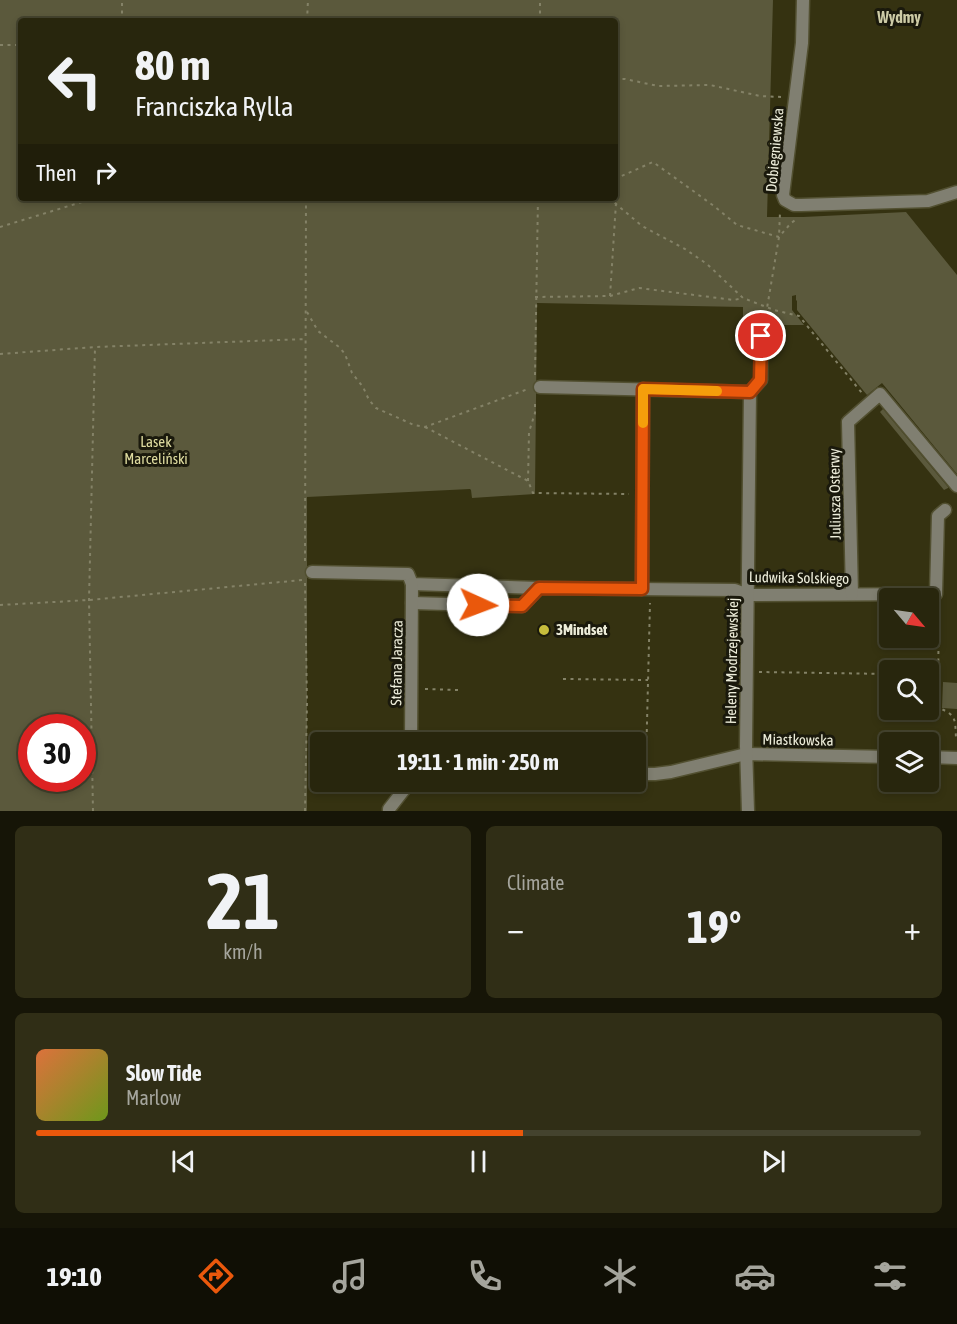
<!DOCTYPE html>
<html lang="en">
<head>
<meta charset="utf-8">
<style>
	:root { --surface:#28260d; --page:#302e16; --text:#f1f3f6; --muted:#a5a59d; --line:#44432e; --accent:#ea580c }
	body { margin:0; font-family:"Asap Condensed",sans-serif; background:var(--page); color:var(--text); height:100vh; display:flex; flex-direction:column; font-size:22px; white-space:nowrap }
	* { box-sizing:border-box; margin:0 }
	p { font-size:20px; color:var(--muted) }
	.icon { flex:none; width:33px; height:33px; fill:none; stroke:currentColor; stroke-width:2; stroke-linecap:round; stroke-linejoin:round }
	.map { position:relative; height:811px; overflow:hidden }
	.details { display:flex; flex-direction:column; gap:15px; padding:15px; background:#161507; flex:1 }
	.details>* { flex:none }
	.hud { position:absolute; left:18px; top:18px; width:600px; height:183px; border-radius:6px; box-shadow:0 3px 9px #0003,0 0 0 2px var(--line); background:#28260d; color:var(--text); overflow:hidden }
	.needle { width:39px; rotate:119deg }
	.controls { position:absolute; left:879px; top:588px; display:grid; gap:12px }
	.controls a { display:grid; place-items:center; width:60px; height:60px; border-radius:6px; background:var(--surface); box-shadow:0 3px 9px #0003,0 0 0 2px var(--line); font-size:30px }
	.speed { position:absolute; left:18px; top:714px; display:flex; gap:12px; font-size:30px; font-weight:700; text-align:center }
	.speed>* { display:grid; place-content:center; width:78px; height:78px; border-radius:50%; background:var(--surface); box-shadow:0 3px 9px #0003,0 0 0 2px var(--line); line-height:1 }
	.speed .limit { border:9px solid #d22; background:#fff; color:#111 }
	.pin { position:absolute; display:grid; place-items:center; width:51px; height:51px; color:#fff; margin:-26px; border:3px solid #fff; border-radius:50%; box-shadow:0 2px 6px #0007 }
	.me { position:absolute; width:66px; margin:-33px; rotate:92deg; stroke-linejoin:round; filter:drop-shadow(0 0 4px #0008) }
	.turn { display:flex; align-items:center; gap:21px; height:126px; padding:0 18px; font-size:27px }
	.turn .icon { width:78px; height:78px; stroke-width:2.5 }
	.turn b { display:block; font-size:42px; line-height:51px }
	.then { display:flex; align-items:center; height:57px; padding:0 18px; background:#0003; gap:12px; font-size:22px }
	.big { font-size:45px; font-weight:700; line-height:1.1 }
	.details .widget { flex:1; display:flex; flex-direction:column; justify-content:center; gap:9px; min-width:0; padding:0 21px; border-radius:9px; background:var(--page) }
	.details .dial { align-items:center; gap:0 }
	.dial b { font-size:78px; line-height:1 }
	.song { display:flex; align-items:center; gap:18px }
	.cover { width:72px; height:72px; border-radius:9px; background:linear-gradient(135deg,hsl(20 70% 55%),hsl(80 70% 35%)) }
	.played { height:6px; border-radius:3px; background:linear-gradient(90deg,var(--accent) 55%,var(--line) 55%) }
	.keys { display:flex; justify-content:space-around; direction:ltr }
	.heat { display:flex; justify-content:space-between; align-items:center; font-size:33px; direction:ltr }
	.details .tiles { flex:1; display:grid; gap:15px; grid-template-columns:1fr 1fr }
	.widget:last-child { grid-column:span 2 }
	.trip { position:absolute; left:310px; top:732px; width:336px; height:60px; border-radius:6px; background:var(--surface); box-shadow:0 3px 9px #0003,0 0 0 2px var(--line); font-weight:700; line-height:60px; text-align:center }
	.menu { display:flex; height:96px; justify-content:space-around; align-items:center; background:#100f05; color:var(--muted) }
	.menu .icon { width:42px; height:42px }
	.menu .active { color:var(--accent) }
	.menu b { font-size:27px; color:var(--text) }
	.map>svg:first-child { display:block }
	.green { fill:#5b593c; fill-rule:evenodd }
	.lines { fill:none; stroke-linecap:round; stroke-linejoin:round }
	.minor-casing { stroke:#525031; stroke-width:15 }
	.path { stroke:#848267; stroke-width:2; stroke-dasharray:3 4.5; stroke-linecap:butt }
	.minor { stroke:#807f71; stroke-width:12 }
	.route-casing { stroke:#983908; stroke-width:15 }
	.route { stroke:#ea580c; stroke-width:10 }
	.slow { stroke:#f59e0b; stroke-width:10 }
	.poi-dot { fill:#c6bc3c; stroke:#1a190c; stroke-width:2 }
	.labels { text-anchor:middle; stroke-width:6; stroke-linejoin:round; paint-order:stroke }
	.street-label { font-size:15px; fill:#ededda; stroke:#1a190c }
	.park-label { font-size:15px; fill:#dedb9f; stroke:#1a190c }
	.poi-label { font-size:15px; font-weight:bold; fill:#ededda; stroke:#1a190c; text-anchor:start }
	.neighbourhood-label { font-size:16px; font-weight:bold; fill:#cdcba6; stroke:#1a190c }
</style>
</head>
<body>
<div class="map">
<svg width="957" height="811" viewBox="0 0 957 811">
	<rect width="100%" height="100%" fill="#353211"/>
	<g class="green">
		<path d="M0 0H773L767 217H803L906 212 957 275V474L882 383 867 395 797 310V301L796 300V295L792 296V310L804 325H771V335H743V307L537 303 535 494 472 498 471 490 470 489 307 497V811H0ZM21 21H615V198H21ZM32 728H82V778H32Z"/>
		<polygon points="883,409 948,487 948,488 944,490 880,412"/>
		<polygon points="943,682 957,683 957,709 942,708"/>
	</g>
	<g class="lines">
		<defs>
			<g id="minor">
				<polyline points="803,0 802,43 783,195 785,200 794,205 801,205 928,201 957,192"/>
				<polyline points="540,387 750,392"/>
				<polyline points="312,572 408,574 412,584 539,588 735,590 748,595 936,594 938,516 945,510"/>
				<polyline points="642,589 643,389"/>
				<polyline points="852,594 848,422 880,394 957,486"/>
				<polyline points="412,603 522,606 539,588"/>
				<polyline points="411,742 412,584"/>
				<polyline points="928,757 957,758"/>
				<polyline points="636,774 655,774 671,772 746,754 890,757"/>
				<polyline points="389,811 389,809 410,782"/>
				<polyline points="748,811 746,746 750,392 761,380 761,336"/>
			</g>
		</defs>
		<use href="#minor" class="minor-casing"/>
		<g class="path">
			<polyline points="122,21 122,0"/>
			<polyline points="307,21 308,0"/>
			<polyline points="540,21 540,0"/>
			<polyline points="0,45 21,45"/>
			<polyline points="615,79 625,79 658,86 710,85 760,96 781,97"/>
			<polyline points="615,179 653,162 714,206 737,225 779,237 791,223 797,219"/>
			<polyline points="609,198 642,226 685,249 707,264 743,298 774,310 799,316 862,393"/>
			<polyline points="0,227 95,198"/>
			<polyline points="610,296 616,203"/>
			<polyline points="535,297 610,296 639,288 734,300 743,298"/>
			<polyline points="307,312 318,331 339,347 345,354 352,373 363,387 369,400 376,408 414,425 425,427 528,389"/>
			<polyline points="766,314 779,237 780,212"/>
			<polyline points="0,354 95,347 306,339"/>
			<polyline points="535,375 538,198"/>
			<polyline points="425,427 528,481 533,493 629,494"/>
			<polyline points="528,481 529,432 535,413 535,400"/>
			<polyline points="305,561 306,198"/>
			<polyline points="0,605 89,600 302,580"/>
			<path d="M939 606 938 684 940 688V706L941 709C957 715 955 722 956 738L957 740"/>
			<polyline points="759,672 890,674"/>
			<polyline points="928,674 938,675"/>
			<polyline points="563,679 648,680"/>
			<polyline points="425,689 458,690"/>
			<polyline points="646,762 650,603"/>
			<polyline points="93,811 89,600 95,347"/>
			<polyline points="305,811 307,703 305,582"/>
		</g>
		<use href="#minor" class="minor"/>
	</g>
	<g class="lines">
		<defs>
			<polyline id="route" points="478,605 522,606 539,588 642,589 643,389 750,392 760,380 761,336"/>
		</defs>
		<use href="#route" class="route-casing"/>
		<use href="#route" class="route"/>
		<polyline class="slow" points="643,423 643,389 717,391"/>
	</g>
	<circle class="poi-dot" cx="544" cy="630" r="6"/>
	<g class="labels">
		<g class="street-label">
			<text transform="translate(775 150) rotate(-85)" y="5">Dobiegniewska</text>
			<text transform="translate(835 494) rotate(-91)" y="5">Juliusza Osterwy</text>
			<text transform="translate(799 578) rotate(1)" y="5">Ludwika Solskiego</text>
			<text transform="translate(732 661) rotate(-89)" y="5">Heleny Modrzejewskiej</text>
			<text transform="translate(397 663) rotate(-89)" y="5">Stefana Jaracza</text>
			<text transform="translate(798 740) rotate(1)" y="5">Miastkowska</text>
		</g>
		<g class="park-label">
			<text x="156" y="447">Lasek<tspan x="156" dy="17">Marceliński</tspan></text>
		</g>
		<g class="poi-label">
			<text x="556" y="635">3Mindset</text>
		</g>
		<g class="neighbourhood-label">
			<text x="899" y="23">Wydmy</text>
		</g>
	</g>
</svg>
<div class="controls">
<a><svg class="needle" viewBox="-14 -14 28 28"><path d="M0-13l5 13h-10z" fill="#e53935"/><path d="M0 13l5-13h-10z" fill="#a5a59d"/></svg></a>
<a><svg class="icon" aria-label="search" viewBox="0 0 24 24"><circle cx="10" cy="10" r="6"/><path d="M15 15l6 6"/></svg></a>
<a><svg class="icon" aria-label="layers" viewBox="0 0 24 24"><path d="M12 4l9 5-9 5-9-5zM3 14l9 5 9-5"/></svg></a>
</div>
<div class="speed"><div class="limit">30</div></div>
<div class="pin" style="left:761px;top:336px;background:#d93025"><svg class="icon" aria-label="arrive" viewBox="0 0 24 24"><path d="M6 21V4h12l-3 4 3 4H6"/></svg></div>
<svg class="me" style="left:478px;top:605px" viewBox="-20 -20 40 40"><circle r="19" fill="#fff"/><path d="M0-13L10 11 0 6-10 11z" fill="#ea580c"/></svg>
<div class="trip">19:11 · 1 min · 250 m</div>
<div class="hud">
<div class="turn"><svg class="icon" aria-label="left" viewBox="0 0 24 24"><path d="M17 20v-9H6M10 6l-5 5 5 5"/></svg><div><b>80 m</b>Franciszka Rylla</div></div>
<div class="then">Then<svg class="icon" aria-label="right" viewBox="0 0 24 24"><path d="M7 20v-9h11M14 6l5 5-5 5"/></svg></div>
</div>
</div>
<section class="details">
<div class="tiles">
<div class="widget dial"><b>21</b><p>km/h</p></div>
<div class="widget"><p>Climate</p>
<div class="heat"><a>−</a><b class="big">19°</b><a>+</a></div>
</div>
<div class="widget">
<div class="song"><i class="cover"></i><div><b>Slow Tide</b><p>Marlow</p></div></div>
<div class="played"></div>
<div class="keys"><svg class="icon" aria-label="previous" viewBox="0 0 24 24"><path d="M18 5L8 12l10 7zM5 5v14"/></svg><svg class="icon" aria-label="pause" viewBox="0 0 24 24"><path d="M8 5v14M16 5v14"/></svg><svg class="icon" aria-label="next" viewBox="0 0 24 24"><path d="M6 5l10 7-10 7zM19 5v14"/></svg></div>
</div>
</div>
</section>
<nav class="menu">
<b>19:10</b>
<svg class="icon active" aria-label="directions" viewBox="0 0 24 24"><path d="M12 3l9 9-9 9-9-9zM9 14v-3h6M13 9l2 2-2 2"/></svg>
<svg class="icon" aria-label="music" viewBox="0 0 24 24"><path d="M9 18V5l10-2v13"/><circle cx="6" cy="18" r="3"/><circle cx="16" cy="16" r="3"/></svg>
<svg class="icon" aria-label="phone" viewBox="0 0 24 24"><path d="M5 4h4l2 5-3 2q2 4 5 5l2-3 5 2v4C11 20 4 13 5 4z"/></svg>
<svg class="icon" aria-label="climate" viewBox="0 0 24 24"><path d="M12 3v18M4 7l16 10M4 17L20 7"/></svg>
<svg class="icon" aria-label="car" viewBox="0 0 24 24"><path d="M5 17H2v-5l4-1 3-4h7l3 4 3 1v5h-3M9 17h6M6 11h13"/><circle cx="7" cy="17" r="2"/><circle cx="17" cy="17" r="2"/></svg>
<svg class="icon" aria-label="filters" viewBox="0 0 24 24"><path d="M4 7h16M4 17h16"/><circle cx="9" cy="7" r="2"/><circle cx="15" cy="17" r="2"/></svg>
</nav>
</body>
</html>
